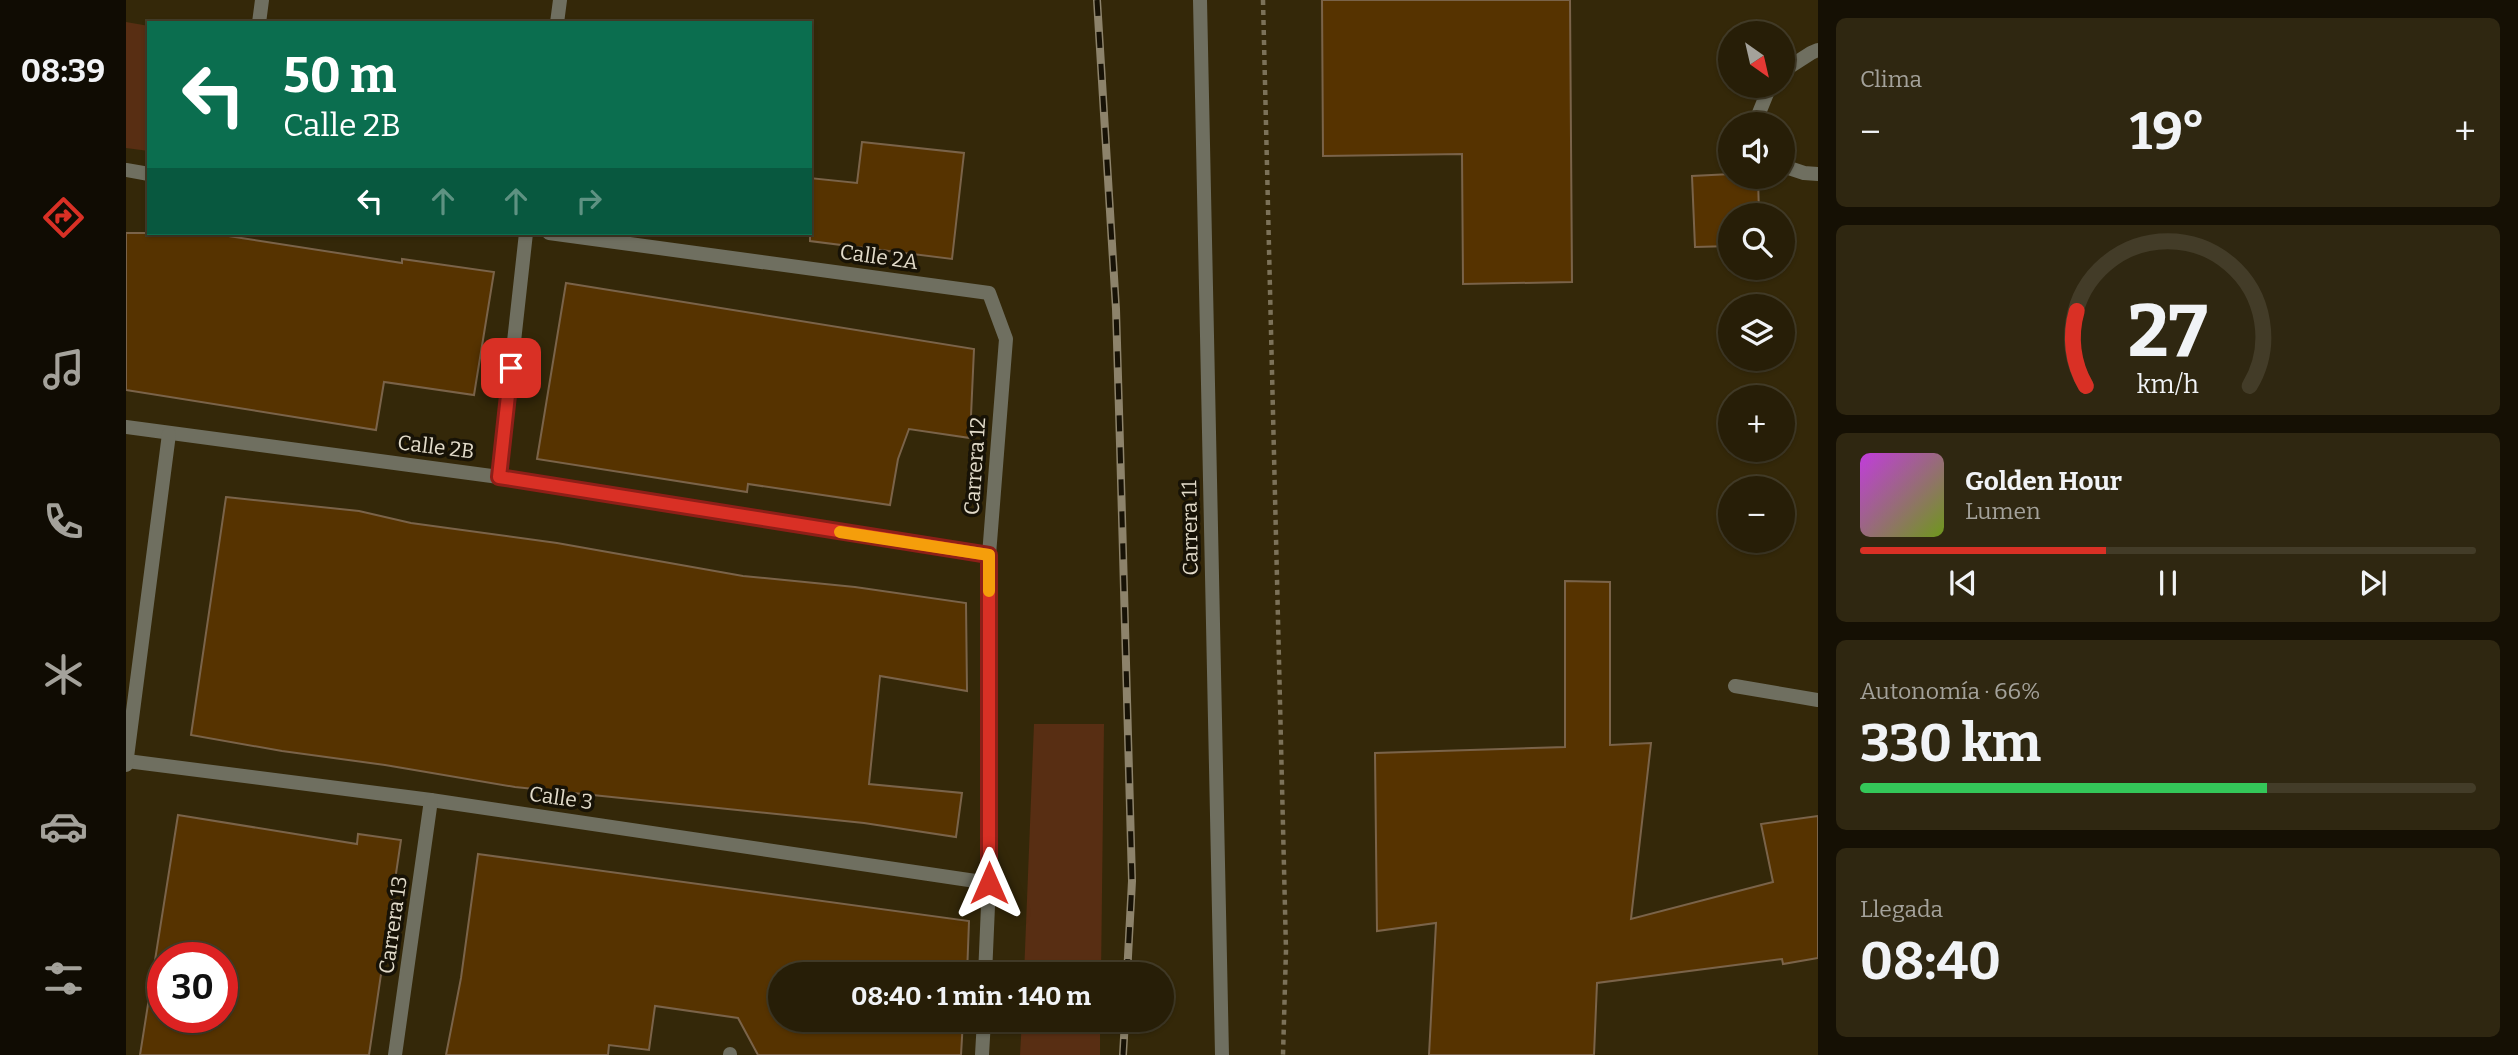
<!DOCTYPE html>
<html lang="es">
<head>
<meta charset="utf-8">
<style>
	:root { --surface:#271e07; --page:#2f2711; --text:#f1f3f6; --muted:#a4a29b; --line:#433c28; --accent:#d93025 }
	body { margin:0; font-family:Bitter,serif; background:var(--page); color:var(--text); height:100vh; display:flex; flex-direction:column; font-size:26px; white-space:nowrap }
	* { box-sizing:border-box; margin:0 }
	p { font-size:23px; color:var(--muted) }
	.icon { flex:none; width:38px; height:38px; fill:none; stroke:currentColor; stroke-width:2; stroke-linecap:round; stroke-linejoin:round }
	.map { position:relative; flex:1; overflow:hidden }
	.panel { display:flex; flex-direction:column; gap:18px; padding:18px; background:#151004; width:700px }
	.panel>* { flex:none }
	.banner { position:absolute; left:21px; top:21px; width:665px; height:214px; border-radius:0px; box-shadow:0 2px 5px #0004,0 0 0 2px var(--line); background:#0b6e4f; color:#fff; overflow:hidden }
	.needle { width:46px; rotate:146deg }
	.buttons { position:absolute; left:1592px; top:21px; display:grid; gap:14px }
	.buttons a { display:grid; place-items:center; width:77px; height:77px; border-radius:50%; background:var(--surface); box-shadow:0 2px 5px #0004,0 0 0 2px var(--line); font-size:35px }
	.speed { position:absolute; left:21px; top:942px; display:flex; gap:14px; font-size:35px; font-weight:700; text-align:center }
	.speed>* { display:grid; place-content:center; width:91px; height:91px; border-radius:50%; background:var(--surface); box-shadow:0 2px 5px #0004,0 0 0 2px var(--line); line-height:1 }
	.speed .limit { border:10px solid #d22; background:#fff; color:#111 }
	.pin { position:absolute; display:grid; place-items:center; width:60px; height:60px; color:#fff; margin:-30px; border-radius:14px; box-shadow:0 4px 10px #0006 }
	.me { position:absolute; width:77px; margin:-38px; rotate:0deg; stroke-linejoin:round; filter:drop-shadow(0 0 5px #0008) }
	.turn { display:flex; align-items:center; gap:24px; height:147px; padding:0 21px; font-size:32px }
	.turn .icon { width:91px; height:91px; stroke-width:2.5 }
	.turn b { display:block; font-size:49px; line-height:60px }
	.lanes { display:flex; align-items:center; height:66px; padding:0 21px; background:#0003; justify-content:center; gap:35px; direction:ltr }
	.lanes .off { opacity:.35 }
	.big { font-size:52px; font-weight:700; line-height:1.1 }
	.panel .tile { flex:1; display:flex; flex-direction:column; justify-content:center; gap:10px; min-width:0; padding:0 24px; border-radius:10px; background:var(--page) }
	.panel .dial { align-items:center; gap:0 }
	.dial svg { height:182px; overflow:visible; fill:none; stroke:var(--line); stroke-width:7; stroke-linecap:round; text-anchor:middle }
	.dial text { fill:var(--text); stroke:none }
	.song { display:flex; align-items:center; gap:21px }
	.cover { width:84px; height:84px; border-radius:10px; background:linear-gradient(135deg,hsl(290 70% 55%),hsl(80 70% 35%)) }
	.played { height:7px; border-radius:4px; background:linear-gradient(90deg,var(--accent) 40%,var(--line) 40%) }
	.keys { display:flex; justify-content:space-around; direction:ltr }
	.heat { display:flex; justify-content:space-between; align-items:center; font-size:38px; direction:ltr }
	.charge { height:10px; border-radius:5px; background:linear-gradient(90deg,#34c759 66%,var(--line) 0) }
	.trip { position:absolute; left:642px; top:962px; width:406px; height:70px; border-radius:35px; background:var(--surface); box-shadow:0 2px 5px #0004,0 0 0 2px var(--line); font-weight:700; line-height:70px; text-align:center }
	main { display:flex; flex:1; min-height:0 }
	.tab-bar { display:flex; flex-direction:column; width:126px; justify-content:space-around; align-items:center; background:#100c03; color:var(--muted) }
	.tab-bar .icon { width:49px; height:49px }
	.tab-bar .selected { color:var(--accent) }
	.tab-bar b { font-size:32px; color:var(--text) }
	.map>svg:first-child { display:block }
	.green { fill:#582e13 }
	.building { fill:#563300; stroke:#7a6349; stroke-width:2; fill-rule:evenodd }
	.lines { fill:none; stroke-linecap:round; stroke-linejoin:round }
	.path { stroke:#7c7259; stroke-width:4.5; stroke-dasharray:5 5; stroke-linecap:butt }
	.lane { stroke:#6f6f60; stroke-width:14 }
	.street { stroke:#6f6f60; stroke-width:14 }
	.rail-casing { stroke:#8d836b; stroke-width:8 }
	.rail { stroke:#171206; stroke-width:5; stroke-dasharray:16; stroke-linecap:butt }
	.route-casing { stroke:#8d1f18; stroke-width:18 }
	.route { stroke:#d93025; stroke-width:12 }
	.slow { stroke:#f59e0b; stroke-width:12 }
	.labels { text-anchor:middle; stroke-width:7; stroke-linejoin:round; paint-order:stroke }
	.street-label { font-size:21px; fill:#e3dccb; stroke:#171206 }
</style>
</head>
<body>
<main>
<nav class="tab-bar">
<b>08:39</b>
<svg class="icon selected" aria-label="directions" viewBox="0 0 24 24"><path d="M12 3l9 9-9 9-9-9zM9 14v-3h6M13 9l2 2-2 2"/></svg>
<svg class="icon" aria-label="music" viewBox="0 0 24 24"><path d="M9 18V5l10-2v13"/><circle cx="6" cy="18" r="3"/><circle cx="16" cy="16" r="3"/></svg>
<svg class="icon" aria-label="phone" viewBox="0 0 24 24"><path d="M5 4h4l2 5-3 2q2 4 5 5l2-3 5 2v4C11 20 4 13 5 4z"/></svg>
<svg class="icon" aria-label="climate" viewBox="0 0 24 24"><path d="M12 3v18M4 7l16 10M4 17L20 7"/></svg>
<svg class="icon" aria-label="car" viewBox="0 0 24 24"><path d="M5 17H2v-5l4-1 3-4h7l3 4 3 1v5h-3M9 17h6M6 11h13"/><circle cx="7" cy="17" r="2"/><circle cx="17" cy="17" r="2"/></svg>
<svg class="icon" aria-label="filters" viewBox="0 0 24 24"><path d="M4 7h16M4 17h16"/><circle cx="9" cy="7" r="2"/><circle cx="15" cy="17" r="2"/></svg>
</nav>
<div class="map">
<svg width="1692" height="1055" viewBox="0 0 1692 1055">
	<rect width="100%" height="100%" fill="#342809"/>
	<g class="green">
		<polygon points="0,22 23,26 23,151 0,148"/>
		<polygon points="908,724 978,724 975,975 898,975"/>
		<polygon points="896,1020 974,1020 974,1055 894,1055"/>
	</g>
	<g class="building">
		<polygon points="1196,0 1444,0 1446,282 1337,284 1336,154 1197,156"/>
		<polygon points="736,142 838,153 826,259 684,241 684,178 731,183"/>
		<polygon points="1605,174 1605,177 1632,177 1633,215 1605,215 1605,246 1569,247 1566,176"/>
		<polygon points="0,233 83,233 276,263 276,259 368,272 348,395 258,382 250,430 0,390"/>
		<polygon points="440,283 848,349 844,438 783,429 772,459 764,505 622,484 621,492 411,459"/>
		<polygon points="100,497 233,511 285,523 431,543 617,576 729,587 840,603 841,691 754,676 743,784 836,793 830,837 738,823 389,787 259,765 156,751 65,735"/>
		<polygon points="1439,581 1484,582 1484,745 1525,743 1505,919 1647,882 1635,824 1692,816 1692,958 1657,964 1656,959 1471,983 1468,1055 1303,1055 1310,923 1251,931 1249,753 1439,747"/>
		<path d="M52 815 231 844 232 834 275 840 243 1055H14ZM37 957H96V1017H37Z"/>
		<polygon points="352,854 843,921 841,975 654,975 654,1020 837,1020 835,1055 632,1055 612,1018 529,1006 523,1050 483,1045 482,1055 320,1055 335,978"/>
	</g>
	<g class="lines">
		<polyline class="path" points="1137,0 1160,950 1157,1055"/>
		<g class="lane">
			<polyline points="1657,71 1685,53 1692,50"/>
			<polyline points="1632,124 1633,113 1644,86"/>
			<polyline points="1657,166 1678,173 1692,174"/>
			<polyline points="1609,686 1692,700"/>
		</g>
		<g class="street">
			<polyline points="1074,0 1096,1055"/>
			<polyline points="133,23 136,0"/>
			<polyline points="431,23 434,0"/>
			<polyline points="0,170 23,174"/>
			<polyline points="423,233 863,293 880,339 863,555 863,883 859,975"/>
			<polyline points="0,427 373,477 863,555"/>
			<polyline points="373,477 400,233"/>
			<polyline points="1,761 305,800 863,883"/>
			<polyline points="0,765 43,434"/>
			<polyline points="269,1055 305,800"/>
			<polyline points="604,1055 604,1054"/>
			<polyline points="856,1055 858,1020"/>
		</g>
		<defs>
			<g id="rail">
				<polyline points="971,0 990,309 994,444 1006,881 1001,975"/>
				<polyline points="997,1055 999,1020"/>
			</g>
		</defs>
		<use href="#rail" class="rail-casing"/>
		<use href="#rail" class="rail"/>
	</g>
	<g class="lines">
		<defs>
			<polyline id="route" points="385,368 373,477 863,555 863,883"/>
		</defs>
		<use href="#route" class="route-casing"/>
		<use href="#route" class="route"/>
		<polyline class="slow" points="714,532 863,555 863,591"/>
	</g>
	<g class="labels">
		<g class="street-label">
			<text transform="translate(753 257) rotate(8)" y="7">Calle 2A</text>
			<text transform="translate(310 447) rotate(7)" y="7">Calle 2B</text>
			<text transform="translate(849 466) rotate(-86)" y="7">Carrera 12</text>
			<text transform="translate(1064 528) rotate(-91)" y="7">Carrera 11</text>
			<text transform="translate(435 798) rotate(8)" y="7">Calle 3</text>
			<text transform="translate(267 925) rotate(-82)" y="7">Carrera 13</text>
		</g>
	</g>
</svg>
<div class="buttons">
<a><svg class="needle" viewBox="-14 -14 28 28"><path d="M0-13l5 13h-10z" fill="#e53935"/><path d="M0 13l5-13h-10z" fill="#a4a29b"/></svg></a>
<a><svg class="icon" aria-label="sound" viewBox="0 0 24 24"><path d="M4 9h4l5-4v14l-5-4H4zM17 9q2 3 0 6"/></svg></a>
<a><svg class="icon" aria-label="search" viewBox="0 0 24 24"><circle cx="10" cy="10" r="6"/><path d="M15 15l6 6"/></svg></a>
<a><svg class="icon" aria-label="layers" viewBox="0 0 24 24"><path d="M12 4l9 5-9 5-9-5zM3 14l9 5 9-5"/></svg></a>
<a>+</a>
<a>−</a>
</div>
<div class="speed"><div class="limit">30</div></div>
<div class="pin" style="left:385px;top:368px;background:#d93025"><svg class="icon" aria-label="arrive" viewBox="0 0 24 24"><path d="M6 21V4h12l-3 4 3 4H6"/></svg></div>
<svg class="me" style="left:863px;top:883px" viewBox="-20 -20 40 40"><path d="M0-17L14 15 0 8-14 15z" fill="#d93025" stroke="#fff" stroke-width="4"/></svg>
<div class="trip">08:40 · 1 min · 140 m</div>
<div class="banner">
<div class="turn"><svg class="icon" aria-label="left" viewBox="0 0 24 24"><path d="M17 20v-9H6M10 6l-5 5 5 5"/></svg><div><b>50 m</b>Calle 2B</div></div>
<div class="lanes"><svg class="icon" aria-label="left" viewBox="0 0 24 24"><path d="M17 20v-9H6M10 6l-5 5 5 5"/></svg><svg class="icon off" aria-label="ahead" viewBox="0 0 24 24"><path d="M12 20V5M6 11l6-6 6 6"/></svg><svg class="icon off" aria-label="ahead" viewBox="0 0 24 24"><path d="M12 20V5M6 11l6-6 6 6"/></svg><svg class="icon off" aria-label="right" viewBox="0 0 24 24"><path d="M7 20v-9h11M14 6l5 5-5 5"/></svg></div>
</div>
</div>
<section class="panel">
<div class="tile"><p>Clima</p>
<div class="heat"><a>−</a><b class="big">19°</b><a>+</a></div>
</div>
<div class="tile dial"><svg viewBox="0 0 100 80">
<path d="M14 69A42 42 0 1 1 86 69"/>
<path d="M14 69A42 42 0 0 1 10 36" stroke="#d93025"/>
<text x="50" y="56" font-size="32" font-weight="700">27</text>
<text x="50" y="72" font-size="11">km/h</text>
</svg></div>
<div class="tile">
<div class="song"><i class="cover"></i><div><b>Golden Hour</b><p>Lumen</p></div></div>
<div class="played"></div>
<div class="keys"><svg class="icon" aria-label="previous" viewBox="0 0 24 24"><path d="M18 5L8 12l10 7zM5 5v14"/></svg><svg class="icon" aria-label="pause" viewBox="0 0 24 24"><path d="M8 5v14M16 5v14"/></svg><svg class="icon" aria-label="next" viewBox="0 0 24 24"><path d="M6 5l10 7-10 7zM19 5v14"/></svg></div>
</div>
<div class="tile"><p>Autonomía · 66%</p><b class="big">330 km</b><div class="charge"></div></div>
<div class="tile"><p>Llegada</p><b class="big">08:40</b></div>
</section>
</main>
</body>
</html>
